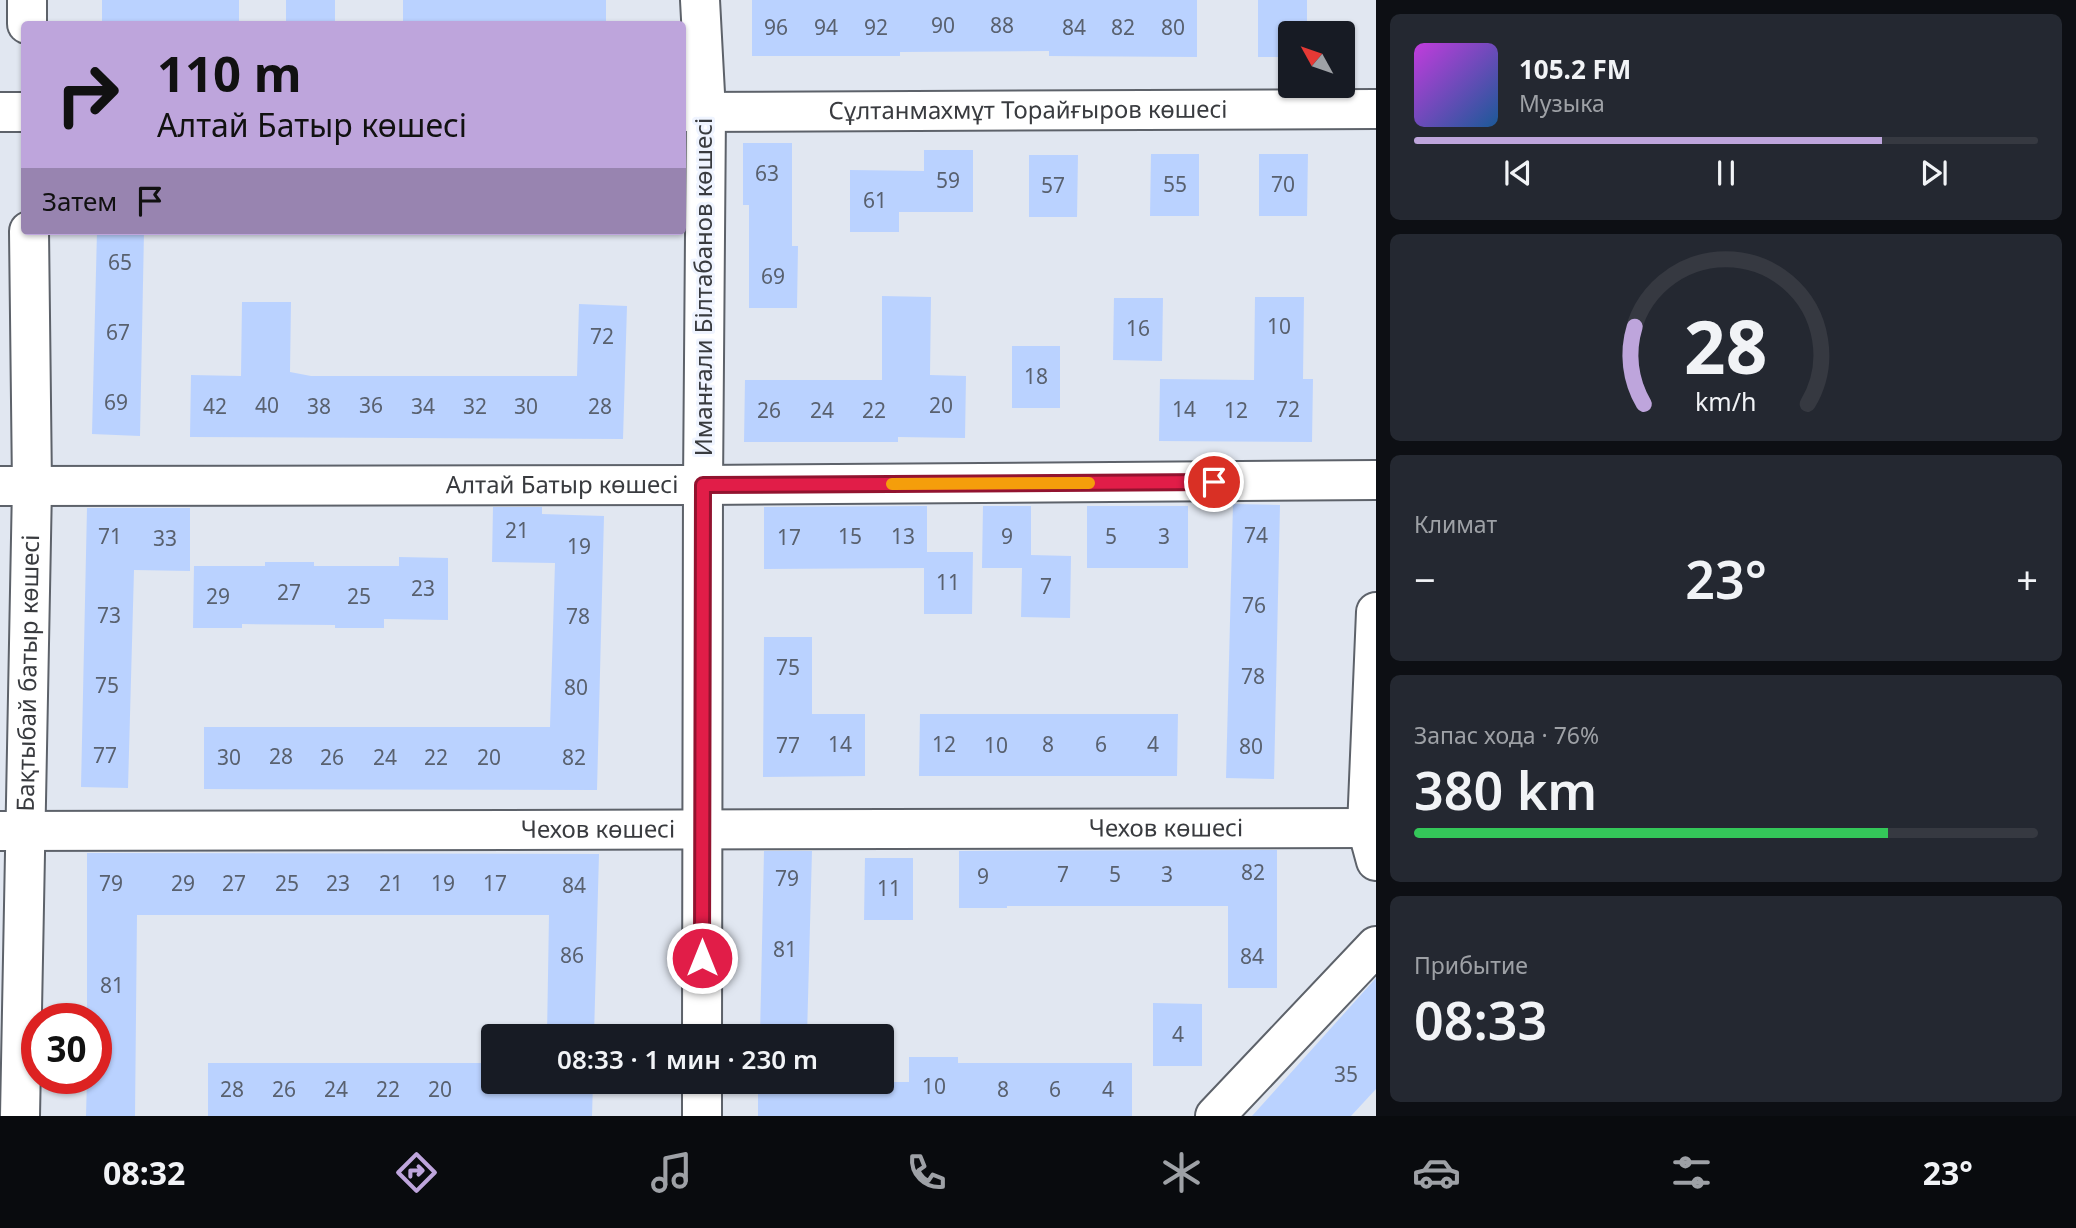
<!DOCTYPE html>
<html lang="ru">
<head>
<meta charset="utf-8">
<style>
	:root { --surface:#171b24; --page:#242831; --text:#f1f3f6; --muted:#9ea1a6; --line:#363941; --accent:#bea5dc }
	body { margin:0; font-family:"Noto Sans",sans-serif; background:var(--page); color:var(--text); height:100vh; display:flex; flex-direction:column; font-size:26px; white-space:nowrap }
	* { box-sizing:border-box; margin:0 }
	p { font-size:23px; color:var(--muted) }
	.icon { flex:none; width:38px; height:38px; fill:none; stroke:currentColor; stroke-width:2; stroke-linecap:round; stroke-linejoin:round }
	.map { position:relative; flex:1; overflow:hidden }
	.panel { display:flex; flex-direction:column; gap:14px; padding:14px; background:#0d0f14; width:700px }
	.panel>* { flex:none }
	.hud { position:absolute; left:21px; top:21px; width:665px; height:214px; border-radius:7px; box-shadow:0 2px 5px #0004; background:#bea5dc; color:#111; overflow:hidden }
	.needle { width:46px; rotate:310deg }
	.buttons { position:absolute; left:1278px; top:21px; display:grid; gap:14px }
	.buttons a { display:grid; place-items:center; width:77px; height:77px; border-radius:7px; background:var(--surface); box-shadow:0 2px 5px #0004; font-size:35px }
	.speed { position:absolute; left:21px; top:1003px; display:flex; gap:14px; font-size:35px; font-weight:700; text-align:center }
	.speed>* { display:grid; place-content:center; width:91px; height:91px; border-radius:50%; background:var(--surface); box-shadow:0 2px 5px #0004; line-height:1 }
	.speed .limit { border:10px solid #d22; background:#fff; color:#111 }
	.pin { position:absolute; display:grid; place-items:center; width:60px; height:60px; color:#fff; margin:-30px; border:4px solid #fff; border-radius:50%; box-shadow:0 2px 7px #0007 }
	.me { position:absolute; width:77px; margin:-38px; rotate:0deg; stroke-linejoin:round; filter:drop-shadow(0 0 5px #0008) }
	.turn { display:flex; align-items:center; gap:24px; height:147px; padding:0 21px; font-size:32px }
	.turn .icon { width:91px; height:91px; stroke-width:2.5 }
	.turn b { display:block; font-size:49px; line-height:60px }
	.then { display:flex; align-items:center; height:66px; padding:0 21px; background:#0003; gap:14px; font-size:26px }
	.big { font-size:52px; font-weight:600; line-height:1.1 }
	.panel .card { flex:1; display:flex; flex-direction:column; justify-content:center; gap:10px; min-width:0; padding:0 24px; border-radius:10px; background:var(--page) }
	.panel .dial { align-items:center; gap:0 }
	.dial svg { height:182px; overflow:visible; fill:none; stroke:var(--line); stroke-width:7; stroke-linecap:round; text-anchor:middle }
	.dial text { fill:var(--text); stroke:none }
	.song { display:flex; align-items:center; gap:21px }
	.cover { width:84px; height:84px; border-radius:10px; background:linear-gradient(135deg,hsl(290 70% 55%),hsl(210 70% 35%)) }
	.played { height:7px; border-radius:4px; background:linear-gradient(90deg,var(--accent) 75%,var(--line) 75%) }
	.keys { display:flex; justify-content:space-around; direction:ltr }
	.heat { display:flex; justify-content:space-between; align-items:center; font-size:38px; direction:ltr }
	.charge { height:10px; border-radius:5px; background:linear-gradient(90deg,#34c759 76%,var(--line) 0) }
	.trip { position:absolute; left:481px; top:1024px; width:413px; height:70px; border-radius:7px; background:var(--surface); box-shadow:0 2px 5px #0004; font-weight:600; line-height:70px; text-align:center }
	.menu { display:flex; height:112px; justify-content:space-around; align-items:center; background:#090b0e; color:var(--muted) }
	.menu .icon { width:49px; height:49px }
	.menu .current { color:var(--accent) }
	.menu b { font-size:32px; color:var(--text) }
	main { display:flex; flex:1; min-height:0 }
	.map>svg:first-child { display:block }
	.building { fill:#bad2ff }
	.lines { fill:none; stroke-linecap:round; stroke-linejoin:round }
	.minor-casing { stroke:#5d626a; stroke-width:42 }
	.minor { stroke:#fff; stroke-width:38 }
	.route-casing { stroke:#92132f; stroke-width:18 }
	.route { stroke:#e11d48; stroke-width:12 }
	.slow { stroke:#f59e0b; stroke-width:12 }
	.labels { text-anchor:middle; stroke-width:6; stroke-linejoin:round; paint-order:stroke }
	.number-label { font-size:21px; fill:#59616f }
	.street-label { font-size:24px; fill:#393b3f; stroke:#eff4ff }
</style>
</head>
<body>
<main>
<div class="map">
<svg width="1376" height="1116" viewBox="0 0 1376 1116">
	<rect width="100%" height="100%" fill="#e1e7f1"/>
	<g class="building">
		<rect x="102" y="0" width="137" height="24"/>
		<rect x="286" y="0" width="49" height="24"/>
		<rect x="403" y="0" width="203" height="24"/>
		<polygon points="752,0 1197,0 1197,57 1049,56 1049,51 900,52 900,56 752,56"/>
		<polygon points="1258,0 1307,0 1307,33 1290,33 1290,57 1258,57"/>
		<polygon points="743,143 792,143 792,246 798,246 797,308 749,308 749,205 743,205"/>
		<polygon points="924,150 973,150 973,212 899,212 899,232 850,232 850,170 924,171"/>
		<polygon points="1151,154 1199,154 1199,216 1150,216"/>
		<polygon points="1259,154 1308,154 1307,216 1259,216"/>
		<polygon points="1029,155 1078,155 1077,217 1029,217"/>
		<polygon points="97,231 144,232 140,436 92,434"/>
		<polygon points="882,296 931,297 930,375 966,376 965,438 898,437 898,442 744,442 745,380 882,380"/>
		<polygon points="1255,297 1304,297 1303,379 1313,379 1312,442 1159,441 1160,379 1254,380"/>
		<polygon points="1114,298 1163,298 1162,361 1113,360"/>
		<polygon points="242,302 291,302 290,372 311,376 577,376 579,304 627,306 623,439 190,437 191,375 241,376"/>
		<rect x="1012" y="346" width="48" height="62"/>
		<polygon points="1233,504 1280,505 1274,779 1226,778"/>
		<polygon points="927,506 927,552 973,552 972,614 924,614 924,568 764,569 764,507"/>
		<polygon points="983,506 1031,506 1031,555 1071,556 1070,618 1021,617 1022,568 982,568"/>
		<rect x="1087" y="506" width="101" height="62"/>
		<polygon points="493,507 542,507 542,514 604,516 597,790 204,789 204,727 550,727 555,563 492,562"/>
		<polygon points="87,508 190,508 190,571 134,570 128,788 81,787"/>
		<polygon points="399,557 448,558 448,620 384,619 384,628 335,628 335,625 242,624 242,628 193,628 194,566 265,566 265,562 314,562 314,566 399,566"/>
		<polygon points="764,637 812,637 812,714 865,714 865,776 763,777"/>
		<polygon points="920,714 1178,714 1177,776 919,776"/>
		<polygon points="1277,850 1277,988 1228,988 1228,906 1007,906 1007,908 959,908 959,851"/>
		<polygon points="764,851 812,851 807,1036 760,1036"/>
		<polygon points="87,853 599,854 594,1036 547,1036 549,915 137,915 135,1116 86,1116 87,1078 96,1078 96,1017 87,1017"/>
		<polygon points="865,858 913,858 913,920 864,920"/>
		<polygon points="1376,978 1376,1089 1351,1116 1252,1116"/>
		<polygon points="1153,1003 1202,1004 1202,1066 1153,1066"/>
		<polygon points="909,1057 958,1057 958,1063 1132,1063 1132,1116 758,1116 758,1082 909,1082"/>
		<polygon points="208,1063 494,1063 494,1082 593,1082 592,1116 208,1116"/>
	</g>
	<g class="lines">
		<defs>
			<g id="minor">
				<polyline points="27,0 27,24"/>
				<polyline points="700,0 706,112 703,485 702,1036"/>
				<polyline points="0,112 24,112"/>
				<path id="s1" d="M682 112 1376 109"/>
				<path id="s2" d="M0 486 703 485 1376 480"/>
				<polyline points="1376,612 1367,828 1376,861"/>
				<path id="s3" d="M0 831 1367 828"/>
				<path id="s4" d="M20 1116 32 486 29 231"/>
				<polyline points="702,1116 702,1082"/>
				<polyline points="1215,1116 1376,946"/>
			</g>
		</defs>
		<use href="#minor" class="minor-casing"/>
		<use href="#minor" class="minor"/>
	</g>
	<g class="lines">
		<defs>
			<polyline id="route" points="702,958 703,485 1214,482"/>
		</defs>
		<use href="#route" class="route-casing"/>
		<use href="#route" class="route"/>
		<polyline class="slow" points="892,484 1089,483"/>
	</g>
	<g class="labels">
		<g class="number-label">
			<text x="943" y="33">90</text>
			<text x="1002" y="33">88</text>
			<text x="776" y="35">96</text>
			<text x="826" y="35">94</text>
			<text x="876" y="35">92</text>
			<text x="1074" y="35">84</text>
			<text x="1123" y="35">82</text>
			<text x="1173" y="35">80</text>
			<text x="767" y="181">63</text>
			<text x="948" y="188">59</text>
			<text x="1175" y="192">55</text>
			<text x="1283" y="192">70</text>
			<text x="1053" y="193">57</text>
			<text x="875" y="208">61</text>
			<text x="120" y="270">65</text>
			<text x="773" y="284">69</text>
			<text x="1279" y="334">10</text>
			<text x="1138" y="336">16</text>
			<text x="118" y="340">67</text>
			<text x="602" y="344">72</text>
			<text x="1036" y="384">18</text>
			<text x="116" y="410">69</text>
			<text x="267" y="413">40</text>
			<text x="371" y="413">36</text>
			<text x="941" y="413">20</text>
			<text x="215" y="414">42</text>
			<text x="319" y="414">38</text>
			<text x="423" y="414">34</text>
			<text x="475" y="414">32</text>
			<text x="526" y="414">30</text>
			<text x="600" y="414">28</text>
			<text x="1184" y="417">14</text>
			<text x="1288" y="417">72</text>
			<text x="769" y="418">26</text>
			<text x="822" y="418">24</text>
			<text x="874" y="418">22</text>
			<text x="1236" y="418">12</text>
			<text x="517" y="538">21</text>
			<text x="1256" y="543">74</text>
			<text x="110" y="544">71</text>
			<text x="850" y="544">15</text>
			<text x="903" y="544">13</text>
			<text x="1007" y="544">9</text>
			<text x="1111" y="544">5</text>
			<text x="1164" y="544">3</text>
			<text x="789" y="545">17</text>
			<text x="165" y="546">33</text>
			<text x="579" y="554">19</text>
			<text x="948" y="590">11</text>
			<text x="1046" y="594">7</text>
			<text x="423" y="596">23</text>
			<text x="289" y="600">27</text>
			<text x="218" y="604">29</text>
			<text x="359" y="604">25</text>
			<text x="1254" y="613">76</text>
			<text x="109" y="623">73</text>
			<text x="578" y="624">78</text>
			<text x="788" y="675">75</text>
			<text x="1253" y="684">78</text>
			<text x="107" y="693">75</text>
			<text x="576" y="695">80</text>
			<text x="840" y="752">14</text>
			<text x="944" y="752">12</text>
			<text x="1048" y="752">8</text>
			<text x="1101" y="752">6</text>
			<text x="1153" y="752">4</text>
			<text x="788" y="753">77</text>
			<text x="996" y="753">10</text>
			<text x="1251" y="754">80</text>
			<text x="105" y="763">77</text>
			<text x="281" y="764">28</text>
			<text x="229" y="765">30</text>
			<text x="332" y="765">26</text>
			<text x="385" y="765">24</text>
			<text x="436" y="765">22</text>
			<text x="489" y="765">20</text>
			<text x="574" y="765">82</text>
			<text x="1253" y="880">82</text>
			<text x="1063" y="882">7</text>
			<text x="1115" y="882">5</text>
			<text x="1167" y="882">3</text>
			<text x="983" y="884">9</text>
			<text x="787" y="886">79</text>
			<text x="111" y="891">79</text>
			<text x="183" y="891">29</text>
			<text x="234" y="891">27</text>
			<text x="287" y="891">25</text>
			<text x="338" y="891">23</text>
			<text x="391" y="891">21</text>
			<text x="443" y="891">19</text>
			<text x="495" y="891">17</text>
			<text x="574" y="893">84</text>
			<text x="889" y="896">11</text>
			<text x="785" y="957">81</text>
			<text x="572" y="963">86</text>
			<text x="1252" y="964">84</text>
			<text x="112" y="993">81</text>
			<text x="1178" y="1042">4</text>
			<text x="1346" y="1082">35</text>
			<text x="934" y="1094">10</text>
			<text x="232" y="1097">28</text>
			<text x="284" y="1097">26</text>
			<text x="336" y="1097">24</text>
			<text x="388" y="1097">22</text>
			<text x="440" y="1097">20</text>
			<text x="1003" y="1097">8</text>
			<text x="1055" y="1097">6</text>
			<text x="1108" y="1097">4</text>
		</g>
		<g class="street-label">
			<text dy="8" stroke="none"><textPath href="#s1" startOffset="346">Сұлтанмахмұт Торайғыров көшесі</textPath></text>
			<text transform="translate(704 287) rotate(-90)" y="8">Иманғали Білтабанов көшесі</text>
			<text dy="8" stroke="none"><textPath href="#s2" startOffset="562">Алтай Батыр көшесі</textPath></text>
			<text dy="8" stroke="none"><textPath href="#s4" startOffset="443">Бақтыбай батыр көшесі</textPath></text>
			<text dy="8" stroke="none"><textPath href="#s3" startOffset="1166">Чехов көшесі</textPath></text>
			<text dy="8" stroke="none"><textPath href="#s3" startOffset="598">Чехов көшесі</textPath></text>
		</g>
	</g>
</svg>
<div class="buttons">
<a><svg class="needle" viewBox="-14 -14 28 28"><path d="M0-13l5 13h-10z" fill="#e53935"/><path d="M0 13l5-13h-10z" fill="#9ea1a6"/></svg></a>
</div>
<div class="speed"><div class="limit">30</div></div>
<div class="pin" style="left:1214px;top:482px;background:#d93025"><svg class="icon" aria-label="arrive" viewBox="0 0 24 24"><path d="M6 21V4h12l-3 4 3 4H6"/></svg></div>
<svg class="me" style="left:702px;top:958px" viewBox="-20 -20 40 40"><circle r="17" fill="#e11d48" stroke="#fff" stroke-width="3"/><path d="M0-11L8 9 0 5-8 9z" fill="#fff"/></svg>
<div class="trip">08:33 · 1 мин · 230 m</div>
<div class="hud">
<div class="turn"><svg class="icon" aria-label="right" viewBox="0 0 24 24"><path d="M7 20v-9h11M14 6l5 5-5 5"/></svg><div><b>110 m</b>Алтай Батыр көшесі</div></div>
<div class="then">Затем<svg class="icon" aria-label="arrive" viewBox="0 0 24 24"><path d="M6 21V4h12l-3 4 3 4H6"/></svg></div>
</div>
</div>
<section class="panel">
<div class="card">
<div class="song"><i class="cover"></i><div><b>105.2 FM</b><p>Музыка</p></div></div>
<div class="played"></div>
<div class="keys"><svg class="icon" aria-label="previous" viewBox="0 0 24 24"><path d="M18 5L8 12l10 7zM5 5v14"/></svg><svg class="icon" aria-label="pause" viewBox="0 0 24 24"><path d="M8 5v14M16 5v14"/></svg><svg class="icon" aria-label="next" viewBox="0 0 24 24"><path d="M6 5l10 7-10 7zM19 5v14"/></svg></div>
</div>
<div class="card dial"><svg viewBox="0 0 100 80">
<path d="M14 69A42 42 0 1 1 86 69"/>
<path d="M14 69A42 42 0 0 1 10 35" stroke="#bea5dc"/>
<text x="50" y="56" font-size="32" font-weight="700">28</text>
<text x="50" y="72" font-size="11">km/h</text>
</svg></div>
<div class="card"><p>Климат</p>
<div class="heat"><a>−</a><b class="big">23°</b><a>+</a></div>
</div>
<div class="card"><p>Запас хода · 76%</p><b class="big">380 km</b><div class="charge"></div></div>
<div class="card"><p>Прибытие</p><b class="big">08:33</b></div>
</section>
</main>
<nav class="menu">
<b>08:32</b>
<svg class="icon current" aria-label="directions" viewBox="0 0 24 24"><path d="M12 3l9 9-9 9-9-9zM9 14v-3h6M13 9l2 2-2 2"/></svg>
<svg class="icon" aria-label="music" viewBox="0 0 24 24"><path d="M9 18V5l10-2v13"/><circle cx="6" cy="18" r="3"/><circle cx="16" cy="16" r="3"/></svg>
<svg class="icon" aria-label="phone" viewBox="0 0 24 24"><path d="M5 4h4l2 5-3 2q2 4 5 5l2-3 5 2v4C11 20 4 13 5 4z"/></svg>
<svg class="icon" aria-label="climate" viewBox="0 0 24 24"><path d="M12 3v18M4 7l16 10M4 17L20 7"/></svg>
<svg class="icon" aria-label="car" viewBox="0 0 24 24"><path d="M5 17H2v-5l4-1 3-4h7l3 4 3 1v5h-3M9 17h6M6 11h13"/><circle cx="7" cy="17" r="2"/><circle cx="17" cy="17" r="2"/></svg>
<svg class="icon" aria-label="filters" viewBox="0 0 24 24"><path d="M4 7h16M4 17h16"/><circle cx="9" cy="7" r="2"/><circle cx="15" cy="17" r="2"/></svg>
<b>23°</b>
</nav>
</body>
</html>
